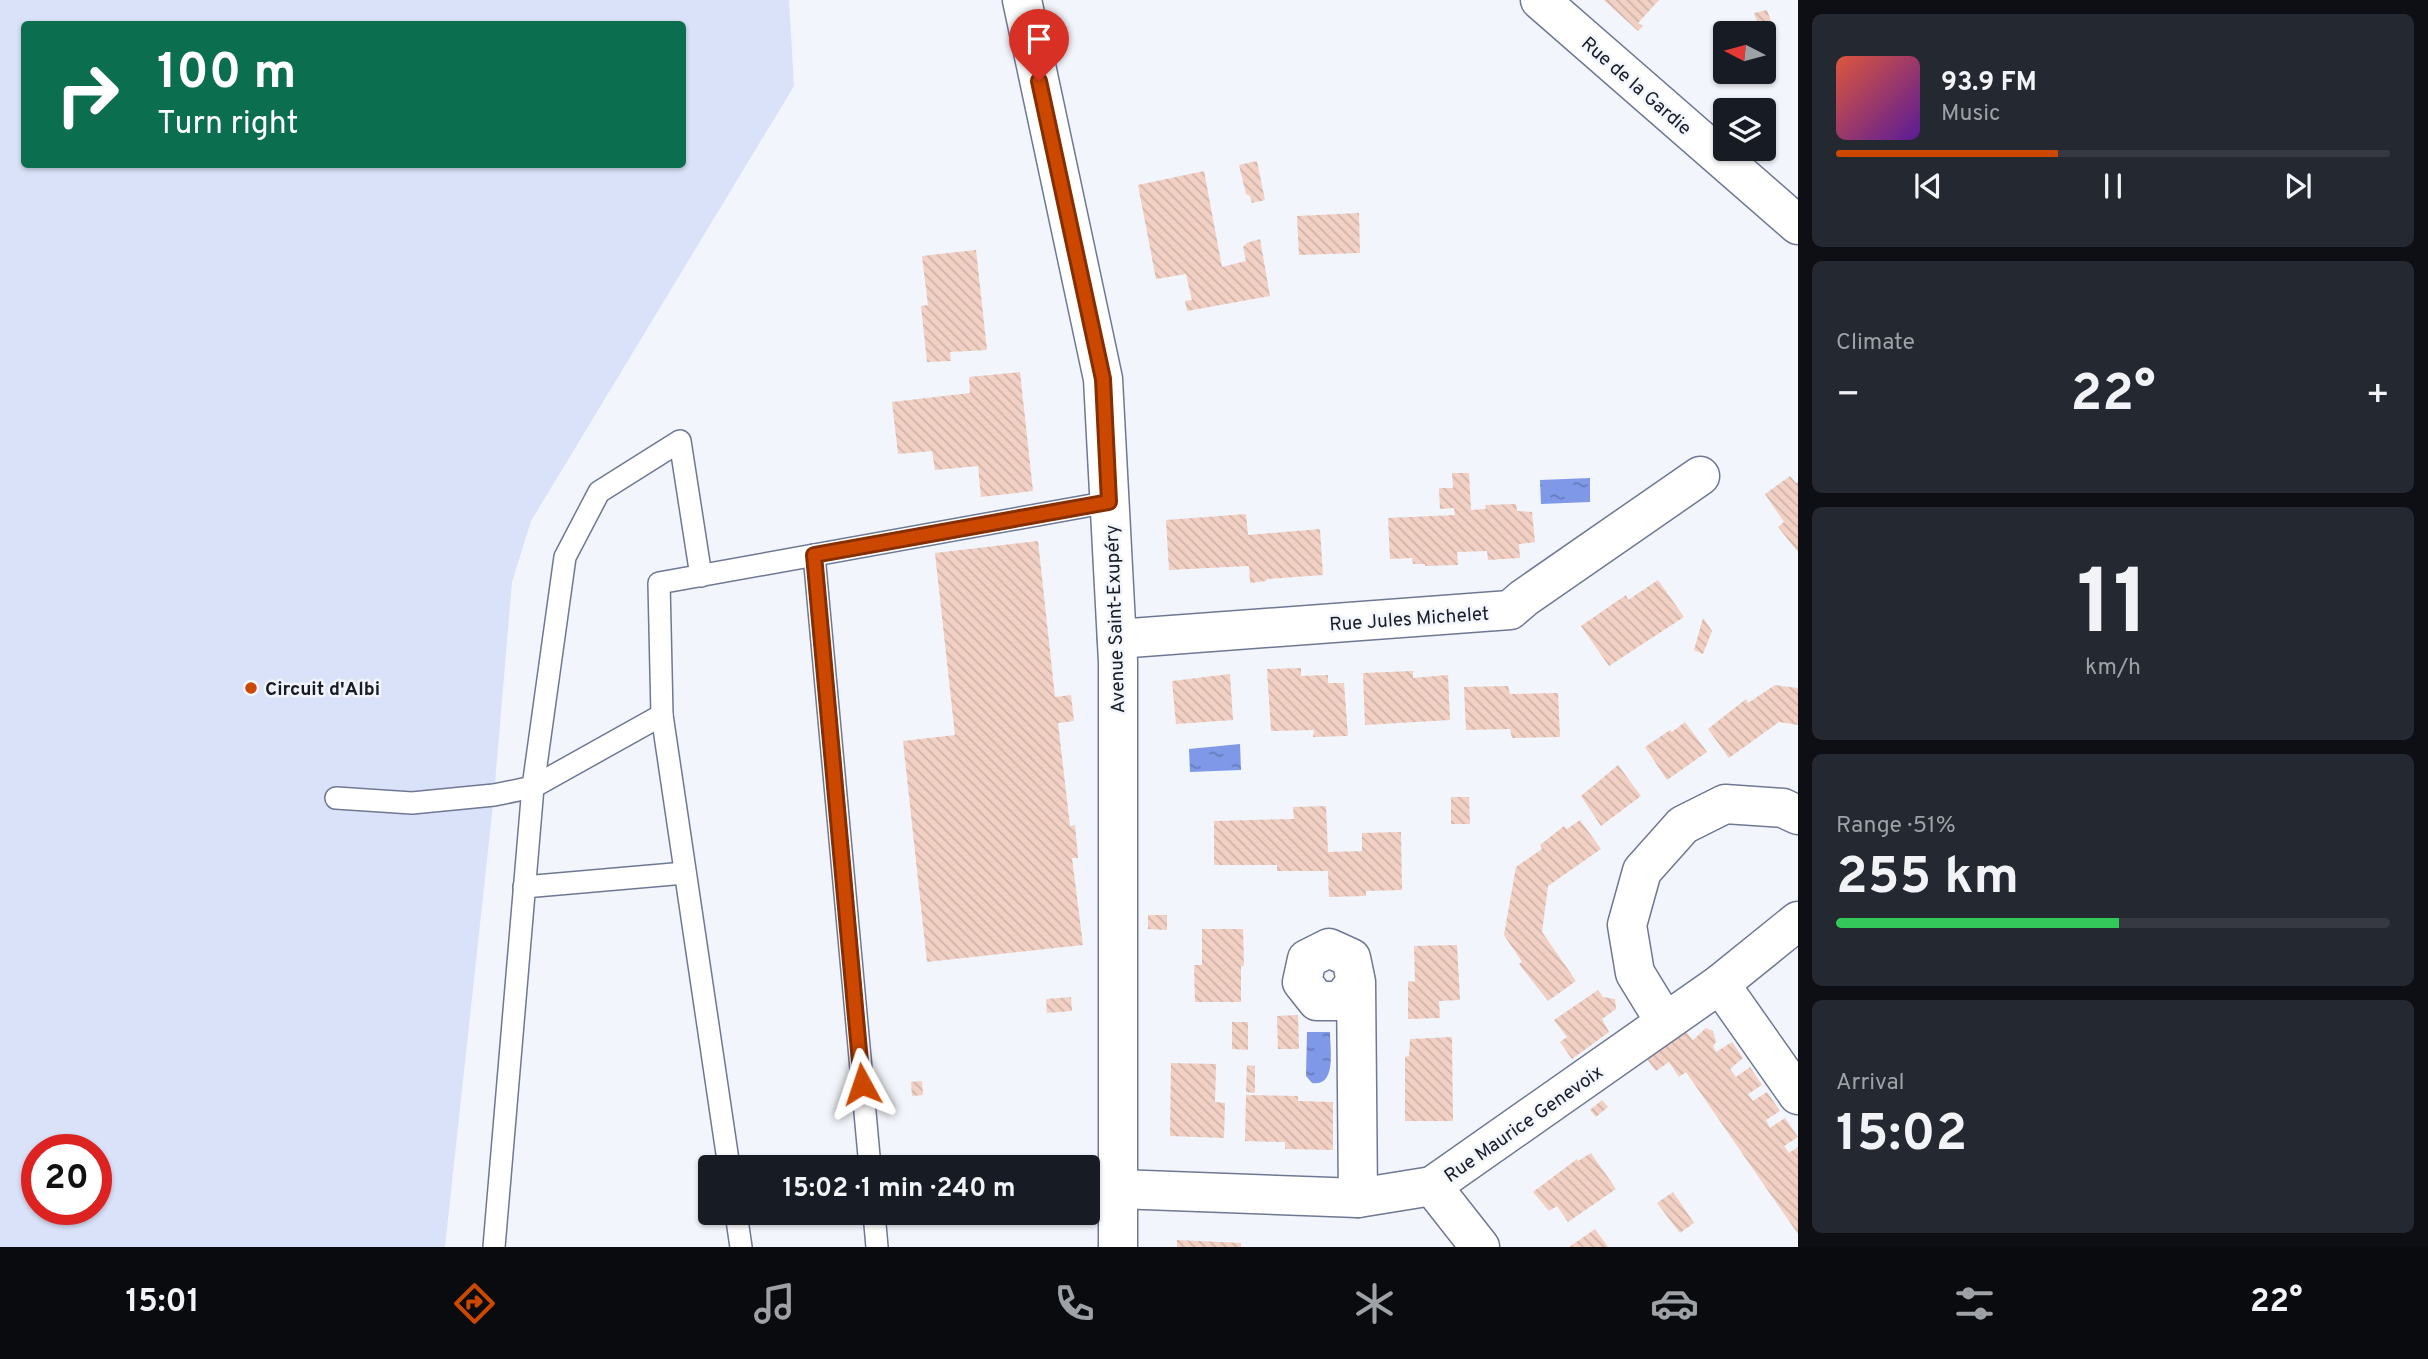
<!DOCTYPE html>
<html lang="en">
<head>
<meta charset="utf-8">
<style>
	:root { --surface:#171b24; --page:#242831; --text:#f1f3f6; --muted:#9ea1a6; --line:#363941; --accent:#cc4700 }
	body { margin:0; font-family:Overpass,sans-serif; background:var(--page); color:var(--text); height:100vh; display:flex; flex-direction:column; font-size:26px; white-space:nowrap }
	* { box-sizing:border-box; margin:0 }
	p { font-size:23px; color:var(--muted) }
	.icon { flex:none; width:38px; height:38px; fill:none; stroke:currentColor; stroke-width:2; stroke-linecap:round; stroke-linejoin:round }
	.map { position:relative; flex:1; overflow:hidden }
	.sheet { display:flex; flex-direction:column; gap:14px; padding:14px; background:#0d0f14; width:630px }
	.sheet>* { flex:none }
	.banner { position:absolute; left:21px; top:21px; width:665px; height:147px; border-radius:7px; box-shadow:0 2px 5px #0004; background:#0b6e4f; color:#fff; overflow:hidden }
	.needle { width:46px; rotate:276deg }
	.buttons { position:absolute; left:1713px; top:21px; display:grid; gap:14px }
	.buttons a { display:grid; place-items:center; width:63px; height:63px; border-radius:7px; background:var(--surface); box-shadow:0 2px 5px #0004; font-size:35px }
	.speed { position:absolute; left:21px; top:1134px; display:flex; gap:14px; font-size:35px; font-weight:700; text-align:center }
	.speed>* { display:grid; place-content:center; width:91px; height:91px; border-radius:50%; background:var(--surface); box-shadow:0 2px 5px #0004; line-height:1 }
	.speed .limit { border:10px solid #d22; background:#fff; color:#111 }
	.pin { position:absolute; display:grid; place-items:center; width:60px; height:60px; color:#fff; margin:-72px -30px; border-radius:50% 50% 50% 0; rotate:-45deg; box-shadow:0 0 7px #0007 }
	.pin .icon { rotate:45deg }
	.me { position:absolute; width:77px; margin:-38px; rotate:355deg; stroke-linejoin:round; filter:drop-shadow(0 0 5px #0008) }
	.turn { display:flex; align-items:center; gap:24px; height:147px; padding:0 21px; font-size:32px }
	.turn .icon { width:91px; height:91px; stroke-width:2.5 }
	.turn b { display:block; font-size:49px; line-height:60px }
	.big { font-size:52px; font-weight:700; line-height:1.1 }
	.sheet .widget { flex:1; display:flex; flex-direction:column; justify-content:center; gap:10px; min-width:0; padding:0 24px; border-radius:10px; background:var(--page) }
	.sheet .dial { align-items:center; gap:0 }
	.dial b { font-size:91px; line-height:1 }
	.song { display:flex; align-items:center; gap:21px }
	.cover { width:84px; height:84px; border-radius:10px; background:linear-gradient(135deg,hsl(10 70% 55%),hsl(270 70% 35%)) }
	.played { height:7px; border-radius:4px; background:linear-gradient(90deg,var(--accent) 40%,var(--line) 40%) }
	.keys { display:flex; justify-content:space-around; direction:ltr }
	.heat { display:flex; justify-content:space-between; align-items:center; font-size:38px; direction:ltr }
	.charge { height:10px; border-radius:5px; background:linear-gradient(90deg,#34c759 51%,var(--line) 0) }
	.trip { position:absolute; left:698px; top:1155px; width:402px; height:70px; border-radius:7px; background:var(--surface); box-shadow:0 2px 5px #0004; font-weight:700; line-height:70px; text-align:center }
	.tabs { display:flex; height:112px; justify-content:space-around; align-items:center; background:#090b0e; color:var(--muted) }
	.tabs .icon { width:49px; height:49px }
	.tabs .selected { color:var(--accent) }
	.tabs b { font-size:32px; color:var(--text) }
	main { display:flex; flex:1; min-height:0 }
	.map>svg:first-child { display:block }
	.pitch { fill:#dae2f9; fill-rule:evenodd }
	.water { fill:url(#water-ripples) }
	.building { fill:url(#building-back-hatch) }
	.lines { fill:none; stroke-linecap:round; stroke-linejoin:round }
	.service-casing { stroke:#6f7893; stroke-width:24 }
	.minor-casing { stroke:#6f7893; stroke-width:41 }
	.tertiary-casing { stroke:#6f7893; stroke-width:41 }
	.service { stroke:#fff; stroke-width:21 }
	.minor { stroke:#fff; stroke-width:38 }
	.tertiary { stroke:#fff; stroke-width:38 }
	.route-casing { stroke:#852e00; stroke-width:18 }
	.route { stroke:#cc4700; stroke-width:12 }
	.poi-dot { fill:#cc4700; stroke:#f2f5fb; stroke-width:2.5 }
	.labels { text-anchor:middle; stroke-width:5; stroke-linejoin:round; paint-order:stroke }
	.street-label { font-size:19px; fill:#181c26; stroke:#f2f5fb }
	.poi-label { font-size:19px; font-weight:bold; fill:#181c26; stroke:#f2f5fb; text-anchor:start }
</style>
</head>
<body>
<main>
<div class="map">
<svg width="1798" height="1247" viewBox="0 0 1798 1247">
	<defs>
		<pattern id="water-ripples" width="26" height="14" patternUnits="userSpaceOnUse" patternTransform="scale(1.75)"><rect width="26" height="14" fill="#7f99e8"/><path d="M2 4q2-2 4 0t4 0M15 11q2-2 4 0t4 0" fill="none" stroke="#677cbc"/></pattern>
		<pattern id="building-back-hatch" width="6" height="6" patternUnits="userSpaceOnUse" patternTransform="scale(1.75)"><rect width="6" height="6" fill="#f2d0c4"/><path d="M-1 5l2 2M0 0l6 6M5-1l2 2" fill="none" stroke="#cfb2a8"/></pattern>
	</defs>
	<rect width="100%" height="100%" fill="#f2f5fb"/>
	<path class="pitch" d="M0 0H789L794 86 531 521 512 582 494 795 445 1247H0ZM24 24H682V164H24ZM37 1150H96V1209H37Z"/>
	<g class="water">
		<polygon points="1590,478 1590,502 1541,504 1540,480"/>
		<polygon points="1240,744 1241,770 1190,772 1189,749"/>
		<path d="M1307 1032H1330C1330 1049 1337 1087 1312 1083L1306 1076Z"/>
	</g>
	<g class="building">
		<polygon points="1604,0 1659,0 1638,23 1643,26 1638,31"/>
		<polygon points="1767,10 1777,39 1765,44 1764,33 1761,33 1754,13"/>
		<polygon points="1257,161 1265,200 1252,203 1250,196 1246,194 1239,165"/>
		<polygon points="1204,171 1222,267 1246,261 1243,247 1247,243 1260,239 1270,296 1187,311 1185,301 1192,300 1186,274 1156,279 1138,185"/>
		<polygon points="1359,213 1360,253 1299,255 1297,216"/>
		<polygon points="976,250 987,350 950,352 951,361 927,362 921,306 928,305 922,256"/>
		<polygon points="1020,372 1033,491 981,497 978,466 935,470 932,451 898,454 892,402 970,393 969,377"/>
		<polygon points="1452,473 1469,473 1471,510 1486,509 1485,505 1516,504 1517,511 1532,512 1535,542 1519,544 1520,558 1488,560 1487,551 1457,552 1458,565 1425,566 1425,564 1413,564 1412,558 1390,559 1388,518 1455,515 1454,508 1440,509 1439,488 1453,488"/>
		<polygon points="1790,476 1796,483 1798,482 1798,552 1778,527 1784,522 1765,494"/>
		<polygon points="1246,514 1248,535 1320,529 1323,575 1267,579 1266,581 1250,583 1249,566 1169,570 1166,520"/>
		<polygon points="1038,541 1055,697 1071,695 1074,721 1058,723 1070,826 1075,825 1078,858 1072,858 1083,945 927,962 903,741 955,735 935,553"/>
		<polygon points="1658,580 1684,617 1609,666 1581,626 1626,595 1628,600"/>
		<polygon points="1703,618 1712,631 1703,654 1694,650"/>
		<polygon points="1301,668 1301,676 1328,675 1328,683 1344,683 1348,736 1313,737 1314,730 1271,731 1267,669"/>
		<polygon points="1413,671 1413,678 1448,675 1450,720 1365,725 1363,673"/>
		<polygon points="1230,674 1233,720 1176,724 1172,681"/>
		<polygon points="1775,685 1798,688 1798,725 1779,722 1729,758 1708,729 1746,699 1748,703"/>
		<polygon points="1508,686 1510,694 1558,693 1560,737 1512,738 1510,729 1466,730 1464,687"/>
		<polygon points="1685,722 1707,752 1667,780 1645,747 1670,730 1672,732"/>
		<polygon points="1618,765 1641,796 1601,826 1581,796"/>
		<polygon points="1451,797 1469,797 1470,824 1451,824"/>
		<polygon points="1326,806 1328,852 1362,851 1362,833 1401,832 1402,890 1366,891 1366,896 1329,897 1328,871 1277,871 1277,865 1214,865 1214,821 1294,819 1293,807"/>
		<polygon points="1580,820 1601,849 1548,886 1542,932 1576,981 1548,1001 1519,964 1522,962 1504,935 1516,867 1542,849 1540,845 1564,826 1567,829"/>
		<polygon points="1148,915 1167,915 1167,930 1148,929"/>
		<polygon points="1202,929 1243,929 1244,966 1241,966 1241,1002 1195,1002 1194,965 1202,965"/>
		<polygon points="1457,945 1460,1000 1439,1001 1440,1018 1408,1019 1408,981 1415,982 1414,946"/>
		<polygon points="1598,990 1603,997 1615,999 1616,1009 1602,1019 1609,1032 1572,1059 1560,1042 1567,1037 1554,1020"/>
		<polygon points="1071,997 1072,1011 1047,1013 1046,999"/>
		<polygon points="1298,1015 1299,1049 1278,1049 1277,1016"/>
		<polygon points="1232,1022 1248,1022 1248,1050 1232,1049"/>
		<polygon points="1682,1027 1693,1040 1706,1028 1713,1031 1716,1042 1713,1046 1716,1052 1732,1042 1743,1058 1730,1069 1736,1077 1750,1067 1762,1085 1748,1094 1753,1101 1767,1092 1780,1111 1766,1120 1770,1128 1785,1118 1798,1137 1784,1146 1789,1153 1798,1147 1798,1234 1686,1072 1679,1077 1669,1062 1656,1071 1644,1055"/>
		<polygon points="1452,1037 1453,1121 1405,1121 1405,1057 1409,1056 1410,1039"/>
		<polygon points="1171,1063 1216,1064 1215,1102 1225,1103 1224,1138 1170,1136"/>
		<polygon points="1247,1065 1255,1066 1255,1093 1246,1092"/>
		<polygon points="922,1081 923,1095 912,1096 911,1082"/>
		<polygon points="1246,1095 1298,1096 1298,1101 1333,1102 1333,1150 1285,1149 1285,1142 1245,1141"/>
		<polygon points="1602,1100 1608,1107 1596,1117 1590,1110"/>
		<polygon points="1591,1153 1616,1189 1568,1222 1557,1206 1549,1211 1533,1192 1577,1159 1578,1161"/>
		<polygon points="1673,1192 1694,1223 1680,1233 1657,1203"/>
		<polygon points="1595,1229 1608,1247 1569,1247"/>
		<polygon points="1177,1240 1241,1243 1241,1247 1177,1247"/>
	</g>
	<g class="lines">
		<defs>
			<g id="service">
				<polyline points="814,555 870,1167"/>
				<polyline points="662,715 659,583 1109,502"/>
				<polyline points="336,798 412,803 494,795 533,787 662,715 729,1167"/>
				<polyline points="524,887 685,873"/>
				<polyline points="736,1213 741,1247"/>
				<polyline points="874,1213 877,1247"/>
				<polyline points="494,1247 533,787 565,557 599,492 680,441 701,576"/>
			</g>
			<g id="minor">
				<polyline points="1540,0 1798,225"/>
				<polyline points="1117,639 1510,610 1524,598 1700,476"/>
				<polyline points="1356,982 1341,1001 1317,1001 1302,982 1307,959 1329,948 1351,958 1356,982 1358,1198"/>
				<polyline points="1720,984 1798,1095"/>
				<polyline points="1665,1022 1635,973 1627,925 1642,871 1683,825 1725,804 1783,808 1798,815"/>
				<polyline points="1432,1186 1480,1247"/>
				<polyline points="1118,1189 1358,1198 1432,1186 1720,984 1798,921"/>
			</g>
			<polyline id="tertiary" points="1022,0 1103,379 1118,662 1118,1247"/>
		</defs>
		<use href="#service" class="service-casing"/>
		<use href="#minor" class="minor-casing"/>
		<use href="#tertiary" class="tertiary-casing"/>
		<use href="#service" class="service"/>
		<use href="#minor" class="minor"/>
		<use href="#tertiary" class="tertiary"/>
	</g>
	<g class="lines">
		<defs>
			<polyline id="route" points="862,1084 814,555 1109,502 1103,379 1039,81"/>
		</defs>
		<use href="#route" class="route-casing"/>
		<use href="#route" class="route"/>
	</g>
	<circle class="poi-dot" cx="251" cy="688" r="7"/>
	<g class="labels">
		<g class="street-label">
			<text transform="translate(1637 85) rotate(41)" y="7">Rue de la Gardie</text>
			<text transform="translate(1409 618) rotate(-4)" y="7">Rue Jules Michelet</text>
			<text transform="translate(1114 619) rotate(-92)" y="7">Avenue Saint-Exupéry</text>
			<text transform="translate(1523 1123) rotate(-35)" y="7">Rue Maurice Genevoix</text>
		</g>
		<g class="poi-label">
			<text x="265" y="695">Circuit d'Albi</text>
		</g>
	</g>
</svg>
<div class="buttons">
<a><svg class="needle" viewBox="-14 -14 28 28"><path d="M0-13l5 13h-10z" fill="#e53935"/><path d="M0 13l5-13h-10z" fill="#9ea1a6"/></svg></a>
<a><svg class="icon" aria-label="layers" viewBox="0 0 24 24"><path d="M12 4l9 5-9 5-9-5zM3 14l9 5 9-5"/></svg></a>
</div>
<div class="speed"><div class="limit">20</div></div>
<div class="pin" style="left:1039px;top:81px;background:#d93025"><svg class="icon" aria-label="arrive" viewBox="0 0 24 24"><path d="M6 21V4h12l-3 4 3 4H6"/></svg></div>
<svg class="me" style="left:862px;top:1084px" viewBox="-20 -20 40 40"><path d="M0-17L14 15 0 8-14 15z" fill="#cc4700" stroke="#fff" stroke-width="4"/></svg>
<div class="trip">15:02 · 1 min · 240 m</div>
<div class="banner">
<div class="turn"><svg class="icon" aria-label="right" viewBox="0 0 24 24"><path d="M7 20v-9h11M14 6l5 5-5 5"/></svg><div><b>100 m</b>Turn right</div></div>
</div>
</div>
<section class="sheet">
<div class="widget">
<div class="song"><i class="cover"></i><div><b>93.9 FM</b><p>Music</p></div></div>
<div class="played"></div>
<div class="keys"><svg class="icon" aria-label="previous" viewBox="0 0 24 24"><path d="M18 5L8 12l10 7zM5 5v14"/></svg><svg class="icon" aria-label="pause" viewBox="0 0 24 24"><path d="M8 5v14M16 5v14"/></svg><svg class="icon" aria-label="next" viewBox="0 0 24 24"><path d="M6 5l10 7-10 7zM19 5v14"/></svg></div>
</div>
<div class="widget"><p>Climate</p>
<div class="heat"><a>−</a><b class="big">22°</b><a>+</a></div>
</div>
<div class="widget dial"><b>11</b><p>km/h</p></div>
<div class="widget"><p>Range · 51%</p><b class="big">255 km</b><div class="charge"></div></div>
<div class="widget"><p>Arrival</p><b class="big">15:02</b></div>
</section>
</main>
<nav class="tabs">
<b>15:01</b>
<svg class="icon selected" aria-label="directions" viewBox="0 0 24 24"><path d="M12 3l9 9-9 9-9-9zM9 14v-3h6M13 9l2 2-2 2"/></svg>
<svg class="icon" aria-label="music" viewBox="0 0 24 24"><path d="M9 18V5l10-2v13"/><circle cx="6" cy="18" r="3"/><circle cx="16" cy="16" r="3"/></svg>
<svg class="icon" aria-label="phone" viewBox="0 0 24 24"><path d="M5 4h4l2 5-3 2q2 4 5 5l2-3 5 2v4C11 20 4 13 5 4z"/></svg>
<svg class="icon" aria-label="climate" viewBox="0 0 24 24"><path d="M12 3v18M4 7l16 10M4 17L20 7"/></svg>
<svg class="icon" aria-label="car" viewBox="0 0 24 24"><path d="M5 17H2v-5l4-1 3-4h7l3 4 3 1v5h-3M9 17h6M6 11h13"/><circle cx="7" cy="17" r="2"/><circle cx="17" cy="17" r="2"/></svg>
<svg class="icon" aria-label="filters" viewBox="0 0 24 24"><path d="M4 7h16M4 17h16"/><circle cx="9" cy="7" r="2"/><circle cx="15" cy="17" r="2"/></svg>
<b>22°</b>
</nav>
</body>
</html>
